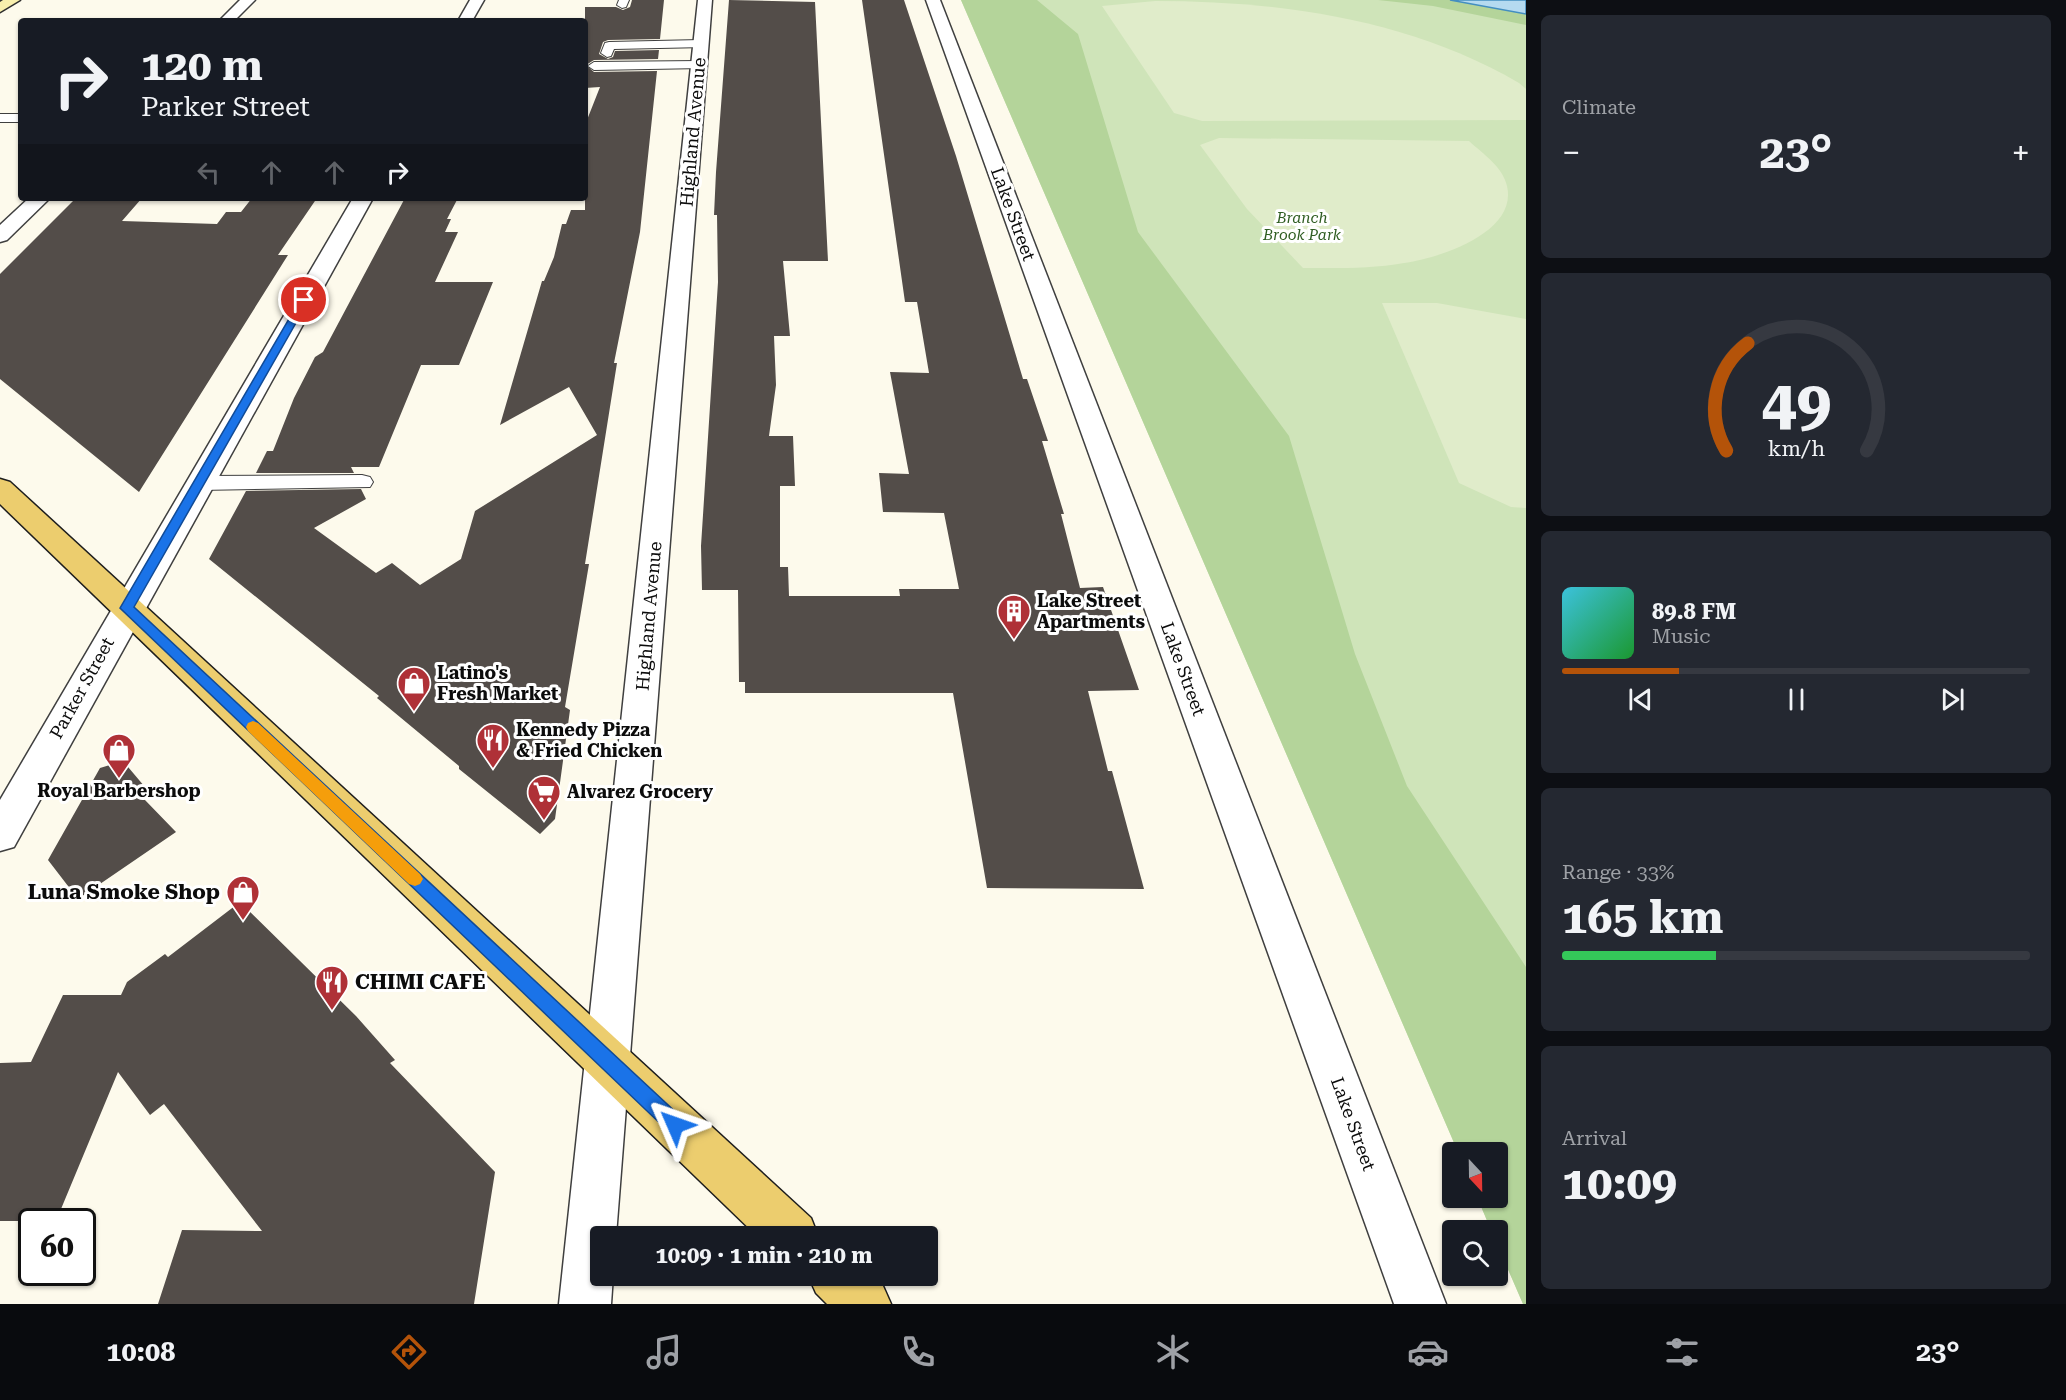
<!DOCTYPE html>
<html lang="en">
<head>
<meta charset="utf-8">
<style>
	:root { --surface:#171b24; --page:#242831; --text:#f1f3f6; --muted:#9ea1a6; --line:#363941; --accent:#b45309 }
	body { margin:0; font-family:"Roboto Serif",serif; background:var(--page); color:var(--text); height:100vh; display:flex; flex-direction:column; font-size:22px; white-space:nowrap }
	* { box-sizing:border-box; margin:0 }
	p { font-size:20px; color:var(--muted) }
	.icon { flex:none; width:33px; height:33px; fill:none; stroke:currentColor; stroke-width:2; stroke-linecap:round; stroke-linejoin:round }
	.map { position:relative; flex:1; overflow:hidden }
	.details { display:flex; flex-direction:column; gap:15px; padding:15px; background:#0d0f14; width:540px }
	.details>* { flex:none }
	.guide { position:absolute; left:18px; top:18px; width:570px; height:183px; border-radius:6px; box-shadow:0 2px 4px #0004; background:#171b24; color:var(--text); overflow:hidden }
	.needle { width:39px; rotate:158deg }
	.tools { position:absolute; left:1442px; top:1142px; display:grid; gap:12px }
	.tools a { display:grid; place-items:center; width:66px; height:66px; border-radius:6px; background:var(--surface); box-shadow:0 2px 4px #0004; font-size:30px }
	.speed { position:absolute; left:18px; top:1208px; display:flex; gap:12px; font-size:30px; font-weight:700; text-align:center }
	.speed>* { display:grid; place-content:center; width:78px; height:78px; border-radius:50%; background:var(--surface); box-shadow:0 2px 4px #0004; line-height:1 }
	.speed .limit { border:3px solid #111; border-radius:9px; background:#fff; color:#111 }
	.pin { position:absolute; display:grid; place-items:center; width:51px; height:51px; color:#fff; margin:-26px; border:3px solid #fff; border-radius:50%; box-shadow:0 2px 6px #0007 }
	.me { position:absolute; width:66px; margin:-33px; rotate:313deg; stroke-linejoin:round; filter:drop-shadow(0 0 4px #0008) }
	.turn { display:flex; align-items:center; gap:21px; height:126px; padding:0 24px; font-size:27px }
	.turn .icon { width:78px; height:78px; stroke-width:2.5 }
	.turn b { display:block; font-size:42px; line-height:51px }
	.lanes { display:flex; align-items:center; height:57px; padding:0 24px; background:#0003; justify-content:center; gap:30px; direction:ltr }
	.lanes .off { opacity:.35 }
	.big { font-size:45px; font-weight:700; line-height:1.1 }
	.details .card { flex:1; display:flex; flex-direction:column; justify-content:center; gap:9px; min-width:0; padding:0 21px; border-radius:9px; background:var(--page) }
	.details .dial { align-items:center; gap:0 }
	.dial svg { height:156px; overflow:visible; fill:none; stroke:var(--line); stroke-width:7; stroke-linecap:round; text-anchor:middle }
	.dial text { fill:var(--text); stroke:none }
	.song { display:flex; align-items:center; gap:18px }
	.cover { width:72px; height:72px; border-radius:9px; background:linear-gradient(135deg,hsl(190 70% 55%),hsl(130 70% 35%)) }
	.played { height:6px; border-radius:3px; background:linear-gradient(90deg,var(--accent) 25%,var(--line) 25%) }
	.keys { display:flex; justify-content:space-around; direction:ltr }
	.heat { display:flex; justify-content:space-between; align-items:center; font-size:33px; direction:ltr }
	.charge { height:9px; border-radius:4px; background:linear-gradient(90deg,#34c759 33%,var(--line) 0) }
	.trip { position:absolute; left:590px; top:1226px; width:348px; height:60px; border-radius:6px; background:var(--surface); box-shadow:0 2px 4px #0004; font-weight:700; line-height:60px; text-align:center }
	.dock { display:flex; height:96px; justify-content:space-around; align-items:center; background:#090b0e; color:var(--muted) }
	.dock .icon { width:42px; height:42px }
	.dock .selected { color:var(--accent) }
	.dock b { font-size:27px; color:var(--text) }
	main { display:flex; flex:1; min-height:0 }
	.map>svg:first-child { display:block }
	.green { fill:#cfe4b9 }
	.forest { fill:#b4d49a }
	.pitch { fill:#e0ecca }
	.water { fill:#b5daf0; stroke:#438ec0; stroke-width:1.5 }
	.building { fill:#534d49 }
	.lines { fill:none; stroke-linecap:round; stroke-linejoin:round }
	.service-casing { stroke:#3f3f3f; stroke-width:2 }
	.minor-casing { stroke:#3f3f3f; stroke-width:3 }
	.tertiary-casing { stroke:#3f3f3f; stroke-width:3 }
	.secondary-casing { stroke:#2e2e2e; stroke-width:3 }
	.primary-casing { stroke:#1d1d1d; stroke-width:3 }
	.service { fill:#fff; fill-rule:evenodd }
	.minor { fill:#fff; fill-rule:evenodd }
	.tertiary { fill:#fff; fill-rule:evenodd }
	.secondary { fill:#f8efad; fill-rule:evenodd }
	.primary { fill:#eccd6e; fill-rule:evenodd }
	.route { fill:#1a73e8; stroke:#114b97; stroke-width:1.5 }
	.slow { fill:#f59e0b }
	.labels { text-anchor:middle; stroke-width:6; stroke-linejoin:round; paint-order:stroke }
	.far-park-label { font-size:15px; font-style:italic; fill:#2f5d22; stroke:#fff }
	.street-label { font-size:18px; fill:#0c0c0c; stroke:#fff }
	.poi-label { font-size:18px; font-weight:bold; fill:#0c0c0c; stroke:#fff; text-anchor:start }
	.near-poi-label { font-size:21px; font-weight:bold; fill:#0c0c0c; stroke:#fff; text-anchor:end }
</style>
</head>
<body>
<main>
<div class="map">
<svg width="1526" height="1304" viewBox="0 0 1526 1304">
	<rect width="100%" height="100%" fill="#fdfaec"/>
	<polygon class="green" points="961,0 1526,0 1526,1304 1523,1304 1497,1244 1497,1230 1491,1230 1477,1197 1497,1197 1497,1152 1458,1152"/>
	<g class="forest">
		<polygon points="961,0 1037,0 1078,34 1138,232 1289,436 1355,654 1407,786 1526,967 1526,1304 1523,1304 1497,1244 1497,1230 1491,1230 1477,1197 1497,1197 1497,1152 1458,1152"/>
		<polygon points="1378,0 1450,0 1526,14 1526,25 1433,6"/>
	</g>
	<g class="pitch">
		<path d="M1155 1C1280 1 1409 19 1519 83L1526 89V120L1202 121 1174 113 1102 6Z"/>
		<path d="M1219 138 1469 141C1483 154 1503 167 1507 186 1518 233 1439 258 1404 263 1371 269 1336 268 1303 268L1247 209 1200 145Z"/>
		<polygon points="1382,303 1437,303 1526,319 1526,508 1511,507 1459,483"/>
	</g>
	<polygon class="water" points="1450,0 1526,0 1526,14"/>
	<g class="building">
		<polygon points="632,0 664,0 660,39 608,40 603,42 599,54 608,59 613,57 615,51 659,50 658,59 594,60 586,65 594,72 657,71 640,232 614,363 617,363 585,564 589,564 565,707 570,710 555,819 540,834 459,769 459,766 377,698 379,696 209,559 246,491 361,489 366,499 314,528 376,573 392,563 420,585 461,559 475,511 597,435 569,387 500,425 542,281 544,281 554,257 562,224 566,224 571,210 585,210 585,125 600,87 585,88 585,7 616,7 623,10 630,7"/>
		<polygon points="729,0 815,2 828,261 783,261 790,336 774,336 776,385 769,436 793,436 795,486 780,486 780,567 788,567 789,596 900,596 899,589 959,589 944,513 883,512 879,473 909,474 890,372 929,373 917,302 905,302 862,0 904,0 956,156 1023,379 1027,379 1048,441 1042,441 1064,514 1061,514 1080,588 1103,587 1139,690 1088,691 1108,771 1112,771 1144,889 987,888 953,693 745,693 745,682 739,682 738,590 702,590 701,546 718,282 717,215 714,215 716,172"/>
		<polygon points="76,198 142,198 122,221 217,224 226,212 241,212 252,198 317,198 278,255 288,255 139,492 0,379 0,274"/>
		<polygon points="405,198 458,198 447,219 451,219 445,232 458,232 435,282 493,282 459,365 421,365 379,467 351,467 354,473 256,473 267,451 273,451 294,398 315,357 323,352"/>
		<polygon points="123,761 150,793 144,799 176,832 78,899 48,860 100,768"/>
		<polygon points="240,902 356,1016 395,1060 390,1063 495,1172 474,1304 158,1304 182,1230 262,1231 164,1104 150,1115 118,1072 56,1221 0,1221 0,1063 31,1062 63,995 121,995 127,982 165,954 168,957"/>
	</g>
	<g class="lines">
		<defs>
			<g id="service">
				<polygon points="619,0 629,0 626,7 622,8 617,5"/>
				<polygon points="701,40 707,44 705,47 614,49 611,56 607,57 601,53 605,43 609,42"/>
				<polygon points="699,61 703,62 703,68 594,70 588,66 594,62"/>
				<rect x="0" y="114" width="21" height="8"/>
				<polygon points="362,475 370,477 373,482 370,487 199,490 191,488 188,483 191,478 199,476"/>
			</g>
			<g id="minor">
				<polygon points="240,0 255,0 234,21 219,21"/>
				<polygon points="470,0 484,0 472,21 458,21"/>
				<polygon points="698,0 712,0 616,1236 600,1236 600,1275 613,1275 611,1304 559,1304"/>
				<polygon points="29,198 50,198 7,240 0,242 0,225"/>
				<polygon points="353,198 373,198 14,847 0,851 0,800"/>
			</g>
			<polygon id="tertiary" points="926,0 940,0 1446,1304 1394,1304"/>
			<polygon id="secondary" points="3,0 20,0 0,12 0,2"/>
			<g id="primary">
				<polygon points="0,479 10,482 811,1218 818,1236 757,1236 0,504"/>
				<polygon points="808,1275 872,1275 883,1286 891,1304 827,1304 816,1293"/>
			</g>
		</defs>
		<use href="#service" class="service-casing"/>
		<use href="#minor" class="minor-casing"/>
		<use href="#tertiary" class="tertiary-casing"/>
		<use href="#secondary" class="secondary-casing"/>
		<use href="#primary" class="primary-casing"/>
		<use href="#service" class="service"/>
		<use href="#minor" class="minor"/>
		<use href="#tertiary" class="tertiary"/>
		<use href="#secondary" class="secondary"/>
		<use href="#primary" class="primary"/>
	</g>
	<polygon class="route" points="304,297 309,300 134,607 682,1118 685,1125 682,1132 675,1135 669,1132 120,608 300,300"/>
	<polygon class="slow" points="253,721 258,723 420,874 423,879 420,884 415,886 409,884 248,731 246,727 248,723"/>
	<defs>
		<symbol id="building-pin" viewBox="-11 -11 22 30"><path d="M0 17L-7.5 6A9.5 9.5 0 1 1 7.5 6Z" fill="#af3137" stroke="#fff"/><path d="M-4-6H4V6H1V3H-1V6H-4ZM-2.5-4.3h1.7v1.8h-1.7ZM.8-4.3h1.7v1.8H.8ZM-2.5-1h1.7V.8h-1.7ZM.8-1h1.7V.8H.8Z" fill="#fff"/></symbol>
		<symbol id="shop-pin" viewBox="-11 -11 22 30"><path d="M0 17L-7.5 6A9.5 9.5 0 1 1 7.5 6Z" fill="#af3137" stroke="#fff"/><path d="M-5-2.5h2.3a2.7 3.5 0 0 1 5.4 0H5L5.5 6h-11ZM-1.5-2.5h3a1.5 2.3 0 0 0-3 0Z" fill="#fff"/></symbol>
		<symbol id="restaurant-pin" viewBox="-11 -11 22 30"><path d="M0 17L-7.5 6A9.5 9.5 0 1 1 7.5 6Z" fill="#af3137" stroke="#fff"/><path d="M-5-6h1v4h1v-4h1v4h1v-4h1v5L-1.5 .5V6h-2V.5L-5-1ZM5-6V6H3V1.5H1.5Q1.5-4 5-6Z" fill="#fff"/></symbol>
		<symbol id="supermarket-pin" viewBox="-11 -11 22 30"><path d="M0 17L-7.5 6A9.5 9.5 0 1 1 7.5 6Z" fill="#af3137" stroke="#fff"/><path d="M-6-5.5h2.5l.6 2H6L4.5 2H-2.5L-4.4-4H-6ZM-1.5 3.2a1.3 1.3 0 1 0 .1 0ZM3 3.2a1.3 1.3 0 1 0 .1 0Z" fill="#fff"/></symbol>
	</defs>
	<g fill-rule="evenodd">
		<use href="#building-pin" x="995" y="592" width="38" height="52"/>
		<use href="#shop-pin" x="395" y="664" width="38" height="52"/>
		<use href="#restaurant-pin" x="474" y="721" width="38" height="52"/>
		<use href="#shop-pin" x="100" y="731" width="38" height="52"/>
		<use href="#supermarket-pin" x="525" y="773" width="38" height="52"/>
		<use href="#shop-pin" x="224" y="873" width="38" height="52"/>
		<use href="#restaurant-pin" x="313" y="963" width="38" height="52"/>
	</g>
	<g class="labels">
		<g class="far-park-label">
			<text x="1302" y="223">Branch<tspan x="1302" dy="17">Brook Park</tspan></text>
		</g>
		<g class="street-label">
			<text transform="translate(693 132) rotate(-85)" y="6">Highland Avenue</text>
			<text transform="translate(1013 214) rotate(70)" y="6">Lake Street</text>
			<text transform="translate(649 616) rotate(-85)" y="6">Highland Avenue</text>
			<text transform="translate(1183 669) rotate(70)" y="6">Lake Street</text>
			<text transform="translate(82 688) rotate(-61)" y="6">Parker Street</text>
			<text transform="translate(1353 1124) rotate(70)" y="6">Lake Street</text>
		</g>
		<g class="poi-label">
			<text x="1037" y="607">Lake Street<tspan x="1037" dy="21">Apartments</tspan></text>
			<text x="437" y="679">Latino's<tspan x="437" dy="21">Fresh Market</tspan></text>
			<text x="516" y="736">Kennedy Pizza<tspan x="516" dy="21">&amp; Fried Chicken</tspan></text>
			<text x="119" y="797" text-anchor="middle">Royal Barbershop</text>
			<text x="567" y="798">Alvarez Grocery</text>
		</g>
		<g class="near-poi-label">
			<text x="220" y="899">Luna Smoke Shop</text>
			<text x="355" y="989" text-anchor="start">CHIMI CAFE</text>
		</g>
	</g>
</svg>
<div class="tools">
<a><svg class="needle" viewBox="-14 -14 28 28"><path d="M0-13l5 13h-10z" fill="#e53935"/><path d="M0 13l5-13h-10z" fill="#9ea1a6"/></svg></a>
<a><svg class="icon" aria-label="search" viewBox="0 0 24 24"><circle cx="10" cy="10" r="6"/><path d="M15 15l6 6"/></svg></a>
</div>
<div class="speed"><div class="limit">60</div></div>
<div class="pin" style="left:304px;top:300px;background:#d93025"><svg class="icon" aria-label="arrive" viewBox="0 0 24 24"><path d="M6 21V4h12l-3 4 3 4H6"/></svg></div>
<svg class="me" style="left:675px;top:1125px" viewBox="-20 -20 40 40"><path d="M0-17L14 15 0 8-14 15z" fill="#1a73e8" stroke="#fff" stroke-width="4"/></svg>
<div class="trip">10:09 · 1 min · 210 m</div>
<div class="guide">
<div class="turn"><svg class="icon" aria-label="right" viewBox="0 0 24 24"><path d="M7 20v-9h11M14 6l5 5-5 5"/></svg><div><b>120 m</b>Parker Street</div></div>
<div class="lanes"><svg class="icon off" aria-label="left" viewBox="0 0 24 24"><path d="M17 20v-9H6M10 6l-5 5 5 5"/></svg><svg class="icon off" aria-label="ahead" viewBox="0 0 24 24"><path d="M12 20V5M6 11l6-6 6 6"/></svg><svg class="icon off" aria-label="ahead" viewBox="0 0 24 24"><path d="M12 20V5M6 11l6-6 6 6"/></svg><svg class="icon" aria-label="right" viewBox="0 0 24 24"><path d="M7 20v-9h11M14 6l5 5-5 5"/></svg></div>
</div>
</div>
<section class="details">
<div class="card"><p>Climate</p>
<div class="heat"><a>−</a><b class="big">23°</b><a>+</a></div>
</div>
<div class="card dial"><svg viewBox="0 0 100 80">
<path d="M14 69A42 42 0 1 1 86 69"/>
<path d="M14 69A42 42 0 0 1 25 14" stroke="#b45309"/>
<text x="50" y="56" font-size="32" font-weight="700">49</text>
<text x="50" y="72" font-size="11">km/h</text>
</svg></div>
<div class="card">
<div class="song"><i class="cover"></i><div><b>89.8 FM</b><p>Music</p></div></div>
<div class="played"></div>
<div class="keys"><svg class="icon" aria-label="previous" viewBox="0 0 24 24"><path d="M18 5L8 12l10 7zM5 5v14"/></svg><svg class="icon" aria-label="pause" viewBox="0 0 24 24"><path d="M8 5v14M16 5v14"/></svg><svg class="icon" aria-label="next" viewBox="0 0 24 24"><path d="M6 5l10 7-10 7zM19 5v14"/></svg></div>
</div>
<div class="card"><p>Range · 33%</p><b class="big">165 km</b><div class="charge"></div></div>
<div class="card"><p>Arrival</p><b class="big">10:09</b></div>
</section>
</main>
<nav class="dock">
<b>10:08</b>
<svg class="icon selected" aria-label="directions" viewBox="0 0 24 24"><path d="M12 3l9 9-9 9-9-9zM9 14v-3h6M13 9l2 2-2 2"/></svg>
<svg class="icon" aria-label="music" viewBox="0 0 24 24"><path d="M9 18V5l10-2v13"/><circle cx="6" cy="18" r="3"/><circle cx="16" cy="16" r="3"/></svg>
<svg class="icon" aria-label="phone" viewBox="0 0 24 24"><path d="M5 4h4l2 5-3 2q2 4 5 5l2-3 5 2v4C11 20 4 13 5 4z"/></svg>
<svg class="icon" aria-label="climate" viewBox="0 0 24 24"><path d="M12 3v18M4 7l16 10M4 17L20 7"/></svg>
<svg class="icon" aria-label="car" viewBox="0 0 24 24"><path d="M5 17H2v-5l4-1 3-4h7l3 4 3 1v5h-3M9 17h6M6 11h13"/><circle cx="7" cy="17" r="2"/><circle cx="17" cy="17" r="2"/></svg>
<svg class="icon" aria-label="filters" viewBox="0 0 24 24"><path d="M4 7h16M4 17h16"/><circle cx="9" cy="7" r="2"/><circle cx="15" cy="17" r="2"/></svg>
<b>23°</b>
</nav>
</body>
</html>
